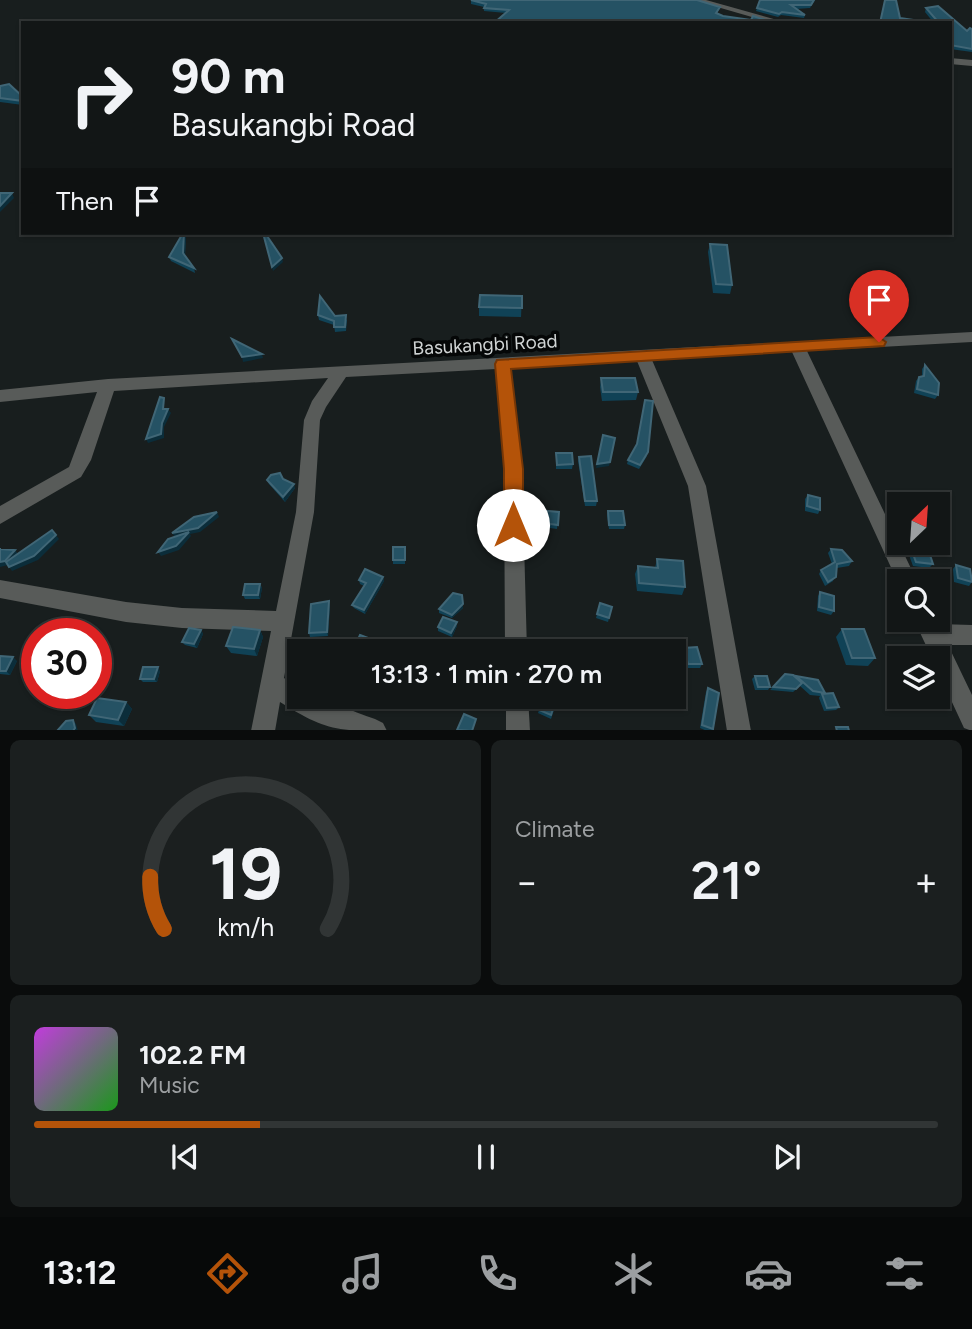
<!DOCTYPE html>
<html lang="en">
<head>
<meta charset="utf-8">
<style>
	:root { --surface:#121616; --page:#1b1f1f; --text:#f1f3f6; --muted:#9c9fa1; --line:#313535; --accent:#b45309 }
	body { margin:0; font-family:Figtree,sans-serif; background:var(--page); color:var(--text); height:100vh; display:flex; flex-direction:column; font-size:26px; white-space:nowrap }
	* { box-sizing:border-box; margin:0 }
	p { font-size:23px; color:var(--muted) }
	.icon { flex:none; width:38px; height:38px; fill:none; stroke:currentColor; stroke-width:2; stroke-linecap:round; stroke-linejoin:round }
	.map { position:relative; height:730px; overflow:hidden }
	.panel { display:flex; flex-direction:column; gap:10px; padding:10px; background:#0a0c0c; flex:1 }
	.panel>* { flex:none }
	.guide { position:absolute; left:21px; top:21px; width:931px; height:214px; border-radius:0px; box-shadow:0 2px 5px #0004,0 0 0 2px var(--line); background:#121616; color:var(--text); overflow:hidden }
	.needle { width:46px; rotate:25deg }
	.fabs { position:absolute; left:887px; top:492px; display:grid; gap:14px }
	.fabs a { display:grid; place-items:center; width:63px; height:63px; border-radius:0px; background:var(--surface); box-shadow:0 2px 5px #0004,0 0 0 2px var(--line); font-size:35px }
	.speed { position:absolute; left:21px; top:618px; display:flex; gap:14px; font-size:35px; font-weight:700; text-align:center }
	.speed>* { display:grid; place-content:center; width:91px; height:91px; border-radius:50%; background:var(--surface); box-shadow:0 2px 5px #0004,0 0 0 2px var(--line); line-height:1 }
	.speed .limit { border:10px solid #d22; background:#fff; color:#111 }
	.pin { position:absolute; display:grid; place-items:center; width:60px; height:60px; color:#fff; margin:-72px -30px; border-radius:50% 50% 50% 0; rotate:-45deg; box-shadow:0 0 7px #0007 }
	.pin .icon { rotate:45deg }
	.me { position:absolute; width:77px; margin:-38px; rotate:0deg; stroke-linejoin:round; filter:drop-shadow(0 0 5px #0008) }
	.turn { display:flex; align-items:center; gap:24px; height:147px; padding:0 35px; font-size:32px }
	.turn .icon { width:91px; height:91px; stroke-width:2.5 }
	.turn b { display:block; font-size:49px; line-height:60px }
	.then { display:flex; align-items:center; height:66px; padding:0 35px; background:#0003; gap:14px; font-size:26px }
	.big { font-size:52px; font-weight:600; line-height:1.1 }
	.panel .widget { flex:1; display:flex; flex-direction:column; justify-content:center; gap:10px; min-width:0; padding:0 24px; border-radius:10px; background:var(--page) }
	.panel .dial { align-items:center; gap:0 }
	.dial svg { height:182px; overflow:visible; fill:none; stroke:var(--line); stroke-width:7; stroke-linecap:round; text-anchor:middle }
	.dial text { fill:var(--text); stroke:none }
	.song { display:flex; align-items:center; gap:21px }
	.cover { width:84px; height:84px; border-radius:10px; background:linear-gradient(135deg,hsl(290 70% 55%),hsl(120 70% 35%)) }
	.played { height:7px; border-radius:4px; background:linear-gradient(90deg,var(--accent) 25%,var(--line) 25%) }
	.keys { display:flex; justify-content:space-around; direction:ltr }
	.heat { display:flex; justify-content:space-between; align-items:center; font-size:38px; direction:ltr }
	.panel .tiles { flex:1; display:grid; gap:10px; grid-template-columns:1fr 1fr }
	.widget:last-child { grid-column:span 2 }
	.trip { position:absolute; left:287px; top:639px; width:399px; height:70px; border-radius:0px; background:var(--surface); box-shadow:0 2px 5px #0004,0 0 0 2px var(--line); font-weight:600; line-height:70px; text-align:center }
	.tab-bar { display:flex; height:112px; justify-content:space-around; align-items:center; background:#070909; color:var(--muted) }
	.tab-bar .icon { width:49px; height:49px }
	.tab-bar .active { color:var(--accent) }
	.tab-bar b { font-size:32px; color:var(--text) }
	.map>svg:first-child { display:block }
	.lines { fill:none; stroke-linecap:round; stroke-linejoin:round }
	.minor { fill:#585b59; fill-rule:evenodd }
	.wall { fill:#104256 }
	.shaded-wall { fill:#0b2d3a }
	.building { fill:#255264; stroke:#406676; stroke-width:2 }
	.route { fill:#b45309; stroke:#753606; stroke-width:2 }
	.labels { text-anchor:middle; stroke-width:7; stroke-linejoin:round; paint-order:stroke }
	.street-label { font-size:19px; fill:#d0d4d4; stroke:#050707 }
</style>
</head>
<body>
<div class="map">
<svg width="972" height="731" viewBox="0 0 972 731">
	<rect width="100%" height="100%" fill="#181e1e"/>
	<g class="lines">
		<g class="minor">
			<polygon points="693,0 706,0 788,23 773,23"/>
			<polygon points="950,58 972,60 972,66 950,64"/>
			<path d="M972 332V342L807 351 917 581H900V587L792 352 652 360 706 486 751 731H727L688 486 637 361 511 368 522 469 527 651H505L504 469 496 369 346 377 326 407 320 420 314 512 284 678 299 688V696C321 696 353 712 375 719L383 723 387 731C335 731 325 730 280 702L275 731H251L271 631 182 628 126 622 0 598V580L126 602 182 608 276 611 296 512 304 420 312 401 328 378 114 391 91 460 81 477 0 524V506L69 467 97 392 0 402V390L108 379Z"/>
			<polygon points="914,620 936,620 938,624 972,625 972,645 948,645 972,695 972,731 964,728 938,672 938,658 932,658"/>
			<polygon points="506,696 528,696 530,731 506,731"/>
		</g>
	</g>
	<g class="wall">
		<polygon points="471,0 720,7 717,14 723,16 751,20 772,22 506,13 484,11 484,7 471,4"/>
		<polygon points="760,0 815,0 810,8 796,9 805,15 804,18 781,15 778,17 756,11"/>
		<polygon points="926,8 967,31 972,29 972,52 950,49 950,23 934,23 925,12"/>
		<polygon points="0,86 23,97 23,105 0,102"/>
		<polygon points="183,233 185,233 186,235 185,255 194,268 195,273 171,261 169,257"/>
		<polygon points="710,244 732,285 730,294 713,293 708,252"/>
		<polygon points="522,296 521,317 479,316 479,307"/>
		<polygon points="318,315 335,316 347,320 346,331 335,332 334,325 319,320"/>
		<polygon points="925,365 938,395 935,399 914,393 916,381 919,377 922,376 922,369"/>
		<polygon points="601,378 638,392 636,400 602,401 600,387"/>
		<polygon points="556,453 573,464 572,469 556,469"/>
		<polygon points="647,456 639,469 627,464 628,460"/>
		<polygon points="579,457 597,501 596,506 585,506 578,461"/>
		<polygon points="283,479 295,488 285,502 269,484 267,480"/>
		<polygon points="808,495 820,510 818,514 805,511 805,499"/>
		<polygon points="903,496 930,504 905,504 900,501"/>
		<polygon points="537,510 559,512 557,529 536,526"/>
		<polygon points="608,511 625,525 624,529 609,529 607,515"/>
		<polygon points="405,547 405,564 393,564 393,560"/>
		<polygon points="831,549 852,561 849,566 837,568 833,581 825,586 819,574 821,570 832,564 828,553"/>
		<polygon points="912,551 933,564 929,568 913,566 909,555"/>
		<polygon points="657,559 685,587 682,595 637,591 635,574 638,566 655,568"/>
		<polygon points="956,565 972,579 972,582 969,586 954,582 953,569"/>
		<polygon points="383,577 384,581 365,614 354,608 352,605 364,586 360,584 359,580"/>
		<polygon points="260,584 262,588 260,599 245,599 243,595"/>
		<polygon points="820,592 834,611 831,615 817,611 818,596"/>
		<polygon points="600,603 612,607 608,622 596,618"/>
		<polygon points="330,605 328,636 310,637 309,633"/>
		<polygon points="463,608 452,618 439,613 439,609"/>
		<polygon points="457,626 452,637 438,631 438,627"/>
		<polygon points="842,629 875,658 868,666 846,665 836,637"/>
		<polygon points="201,630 203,634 197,648 185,645 182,642"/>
		<polygon points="260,630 263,637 257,656 231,653 226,646"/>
		<polygon points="684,648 702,664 700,668 686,668 682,651"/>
		<polygon points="0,656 17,661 10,675 0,674"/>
		<polygon points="900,658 900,671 895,662"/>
		<polygon points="160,671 157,682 143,682 140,679"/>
		<polygon points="755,676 770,687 768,690 755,690 752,679"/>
		<polygon points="796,676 825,693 824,694 839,707 836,710 824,711 819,698 820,696 810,695 800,686 793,692 770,690 773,687"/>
		<polygon points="708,688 713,729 711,731 707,731 700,728 706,692"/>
		<polygon points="126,702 132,709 124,726 96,722 89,715"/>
		<polygon points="556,704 551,719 538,713 539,710"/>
	</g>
	<g class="shaded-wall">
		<polygon points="12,193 14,198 0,212 0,206"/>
		<polygon points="184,233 186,235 185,257 183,253"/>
		<polygon points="282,258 283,262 273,271 272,267"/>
		<polygon points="262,354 263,358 243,362 242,357"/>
		<polygon points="168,409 171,413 164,427 164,438 148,443 146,439 162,423"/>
		<polygon points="610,462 609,466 596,468 597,464"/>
		<polygon points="294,484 295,488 285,502 283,497"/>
		<polygon points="217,512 219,517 200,532 190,534 191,536 179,550 161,556 158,552 175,537 172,533"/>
		<polygon points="56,535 59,539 38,560 12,571 9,567"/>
		<polygon points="15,550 18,554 8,565 0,567 0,562"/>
		<polygon points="383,577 384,581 365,614 364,610"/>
		<polygon points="260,584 262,588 260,599 258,595"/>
		<polygon points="329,601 330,605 328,636 327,632"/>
		<polygon points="463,604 463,608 452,618 452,615"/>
		<polygon points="457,622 457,626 452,637 451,633"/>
		<polygon points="201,630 203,634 197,648 194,644"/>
		<polygon points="260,630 263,637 257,656 254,649"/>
		<polygon points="371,639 372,643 368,651 365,651"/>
		<polygon points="13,657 17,661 10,675 6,671"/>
		<polygon points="158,667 160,671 157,682 154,679"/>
		<polygon points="126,702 132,709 124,726 118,720"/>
		<polygon points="73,720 76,724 78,731 73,731"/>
	</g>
	<g class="building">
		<polygon points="471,0 697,0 720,7 716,13 723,16 751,20 753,16 772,22 772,23 494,23 509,10 484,8 486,4"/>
		<polygon points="760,0 814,0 811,5 791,5 805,15 782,12 779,14 757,8"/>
		<polygon points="885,0 896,0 900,18 934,23 880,23"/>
		<polygon points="938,6 967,31 970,28 972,29 972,49 950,45 950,23 939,23 926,8"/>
		<polygon points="9,84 23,97 23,101 0,98 0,86"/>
		<polygon points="0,193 12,193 0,206"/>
		<polygon points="183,233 184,233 183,253 194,268 169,257"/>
		<polygon points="263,233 265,233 282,258 272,267"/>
		<polygon points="710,244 727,245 732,285 716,284"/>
		<polygon points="480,295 522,296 522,308 479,307"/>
		<polygon points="320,296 335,316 346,315 345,327 334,327 334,321 318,315"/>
		<polygon points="232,339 262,354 242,357"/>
		<polygon points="925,365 939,383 938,395 917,389 919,377 924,376"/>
		<polygon points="601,378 635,378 638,392 603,392"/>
		<polygon points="160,397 164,398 163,409 168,409 162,423 161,434 146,439"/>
		<polygon points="645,400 653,401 648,452 640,465 628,460 637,444"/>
		<polygon points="603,435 615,438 610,462 597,464"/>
		<polygon points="556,453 572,453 573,464 557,465"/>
		<polygon points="591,456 597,501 585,501 579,457"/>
		<polygon points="280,473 283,479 294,484 283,497 267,480 271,475"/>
		<polygon points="808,495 820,498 820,510 807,506"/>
		<polygon points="903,496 926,500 930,504 913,504"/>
		<polygon points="537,510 559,512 558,525 536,522"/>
		<polygon points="608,511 623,511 625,525 609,525"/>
		<polygon points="217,512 198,528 172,533 194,517"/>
		<polygon points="52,530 56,535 34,556 9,567 6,562"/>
		<polygon points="189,532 176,546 158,552 168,539"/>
		<rect x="393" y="547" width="12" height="13"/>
		<polygon points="0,548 0,549 15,550 5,561 0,562"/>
		<polygon points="831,549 842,550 852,561 837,564 836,577 828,582 821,570 835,562"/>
		<polygon points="912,551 929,552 933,564 916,562"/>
		<polygon points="657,559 683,561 685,587 639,583 638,566 658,568"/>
		<polygon points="956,565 970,569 972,582 958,578"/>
		<polygon points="365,569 383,577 364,610 352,605 366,583 359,580"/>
		<polygon points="245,584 260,584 258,595 243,595"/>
		<polygon points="820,592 834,596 834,611 819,607"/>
		<polygon points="453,593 462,595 463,604 452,615 439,609"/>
		<polygon points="329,601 327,632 309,633 311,604"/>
		<polygon points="600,603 612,607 609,618 597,614"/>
		<polygon points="443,617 457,622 451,633 438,627"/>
		<polygon points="233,627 260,630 254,649 226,646"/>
		<polygon points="189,628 201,630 194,644 182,642"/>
		<polygon points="842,629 864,629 875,658 852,658"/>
		<polygon points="360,635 371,639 365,651 353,650"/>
		<polygon points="697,647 702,664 688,664 684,648"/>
		<polygon points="904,653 914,657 915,658 900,658"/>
		<polygon points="0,656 13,657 6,671 0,671"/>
		<polygon points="143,667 158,667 154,679 140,679"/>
		<polygon points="785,674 793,675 802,683 796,689 773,687"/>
		<polygon points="755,676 767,676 770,687 758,687"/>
		<polygon points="796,676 818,680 825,693 813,691"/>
		<polygon points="708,688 719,693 713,729 702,725"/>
		<polygon points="833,693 839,707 827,708 822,694"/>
		<polygon points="543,696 547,696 556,700 551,715 539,710"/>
		<polygon points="97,698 126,702 118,720 89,715"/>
		<polygon points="464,714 476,719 472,731 457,730"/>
		<polygon points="73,720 75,728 73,731 57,731 66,721"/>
		<polygon points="836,727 848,727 849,731 837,731"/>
	</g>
	<polygon class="route" points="879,337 886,342 884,346 511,369 523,469 523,525 520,531 513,533 507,531 504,525 504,469 495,364 497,360"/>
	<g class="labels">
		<g class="street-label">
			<text transform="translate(485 344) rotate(-3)" y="7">Basukangbi Road</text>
		</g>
	</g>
</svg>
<div class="fabs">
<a><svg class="needle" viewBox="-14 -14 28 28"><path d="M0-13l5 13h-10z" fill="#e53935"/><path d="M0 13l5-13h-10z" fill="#9c9fa1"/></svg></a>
<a><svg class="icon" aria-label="search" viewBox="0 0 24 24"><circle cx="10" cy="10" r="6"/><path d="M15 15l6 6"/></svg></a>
<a><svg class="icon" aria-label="layers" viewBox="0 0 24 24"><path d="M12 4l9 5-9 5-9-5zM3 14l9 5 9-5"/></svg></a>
</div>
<div class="speed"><div class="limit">30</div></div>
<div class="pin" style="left:879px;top:342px;background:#d93025"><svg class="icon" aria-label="arrive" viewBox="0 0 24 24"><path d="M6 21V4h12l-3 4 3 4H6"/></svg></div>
<svg class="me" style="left:513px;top:525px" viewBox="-20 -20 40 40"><circle r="19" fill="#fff"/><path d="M0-13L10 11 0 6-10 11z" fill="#b45309"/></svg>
<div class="trip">13:13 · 1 min · 270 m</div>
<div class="guide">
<div class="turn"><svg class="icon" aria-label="right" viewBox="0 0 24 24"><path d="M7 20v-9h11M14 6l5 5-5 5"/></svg><div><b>90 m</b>Basukangbi Road</div></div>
<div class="then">Then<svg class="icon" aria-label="arrive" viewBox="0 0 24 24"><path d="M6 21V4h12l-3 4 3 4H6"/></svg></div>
</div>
</div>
<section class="panel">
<div class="tiles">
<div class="widget dial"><svg viewBox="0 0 100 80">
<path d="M14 69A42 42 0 1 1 86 69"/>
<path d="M14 69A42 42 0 0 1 8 46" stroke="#b45309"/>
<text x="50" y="56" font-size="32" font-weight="700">19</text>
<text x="50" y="72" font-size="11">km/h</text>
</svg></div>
<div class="widget"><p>Climate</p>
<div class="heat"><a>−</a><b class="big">21°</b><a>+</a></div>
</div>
<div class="widget">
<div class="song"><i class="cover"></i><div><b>102.2 FM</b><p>Music</p></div></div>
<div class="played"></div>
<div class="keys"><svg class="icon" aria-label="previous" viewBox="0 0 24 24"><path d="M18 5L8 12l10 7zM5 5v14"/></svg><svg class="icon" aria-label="pause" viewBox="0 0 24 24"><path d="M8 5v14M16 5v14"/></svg><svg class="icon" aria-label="next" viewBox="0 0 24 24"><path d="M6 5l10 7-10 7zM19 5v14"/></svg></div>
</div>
</div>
</section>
<nav class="tab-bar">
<b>13:12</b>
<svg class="icon active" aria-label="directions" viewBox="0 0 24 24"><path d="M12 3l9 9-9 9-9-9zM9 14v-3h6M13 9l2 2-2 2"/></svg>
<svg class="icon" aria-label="music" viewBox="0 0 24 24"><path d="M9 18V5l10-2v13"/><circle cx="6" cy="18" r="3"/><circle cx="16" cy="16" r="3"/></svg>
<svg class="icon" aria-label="phone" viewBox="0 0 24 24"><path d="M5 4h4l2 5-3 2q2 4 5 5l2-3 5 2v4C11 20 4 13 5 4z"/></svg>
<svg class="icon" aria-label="climate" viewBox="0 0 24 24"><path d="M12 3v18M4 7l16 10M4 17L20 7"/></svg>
<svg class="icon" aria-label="car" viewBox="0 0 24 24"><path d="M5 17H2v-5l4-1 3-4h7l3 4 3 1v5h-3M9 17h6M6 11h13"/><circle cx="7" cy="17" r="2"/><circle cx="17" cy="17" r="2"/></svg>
<svg class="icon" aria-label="filters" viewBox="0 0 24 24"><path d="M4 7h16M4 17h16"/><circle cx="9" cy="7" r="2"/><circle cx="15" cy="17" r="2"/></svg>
</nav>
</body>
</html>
